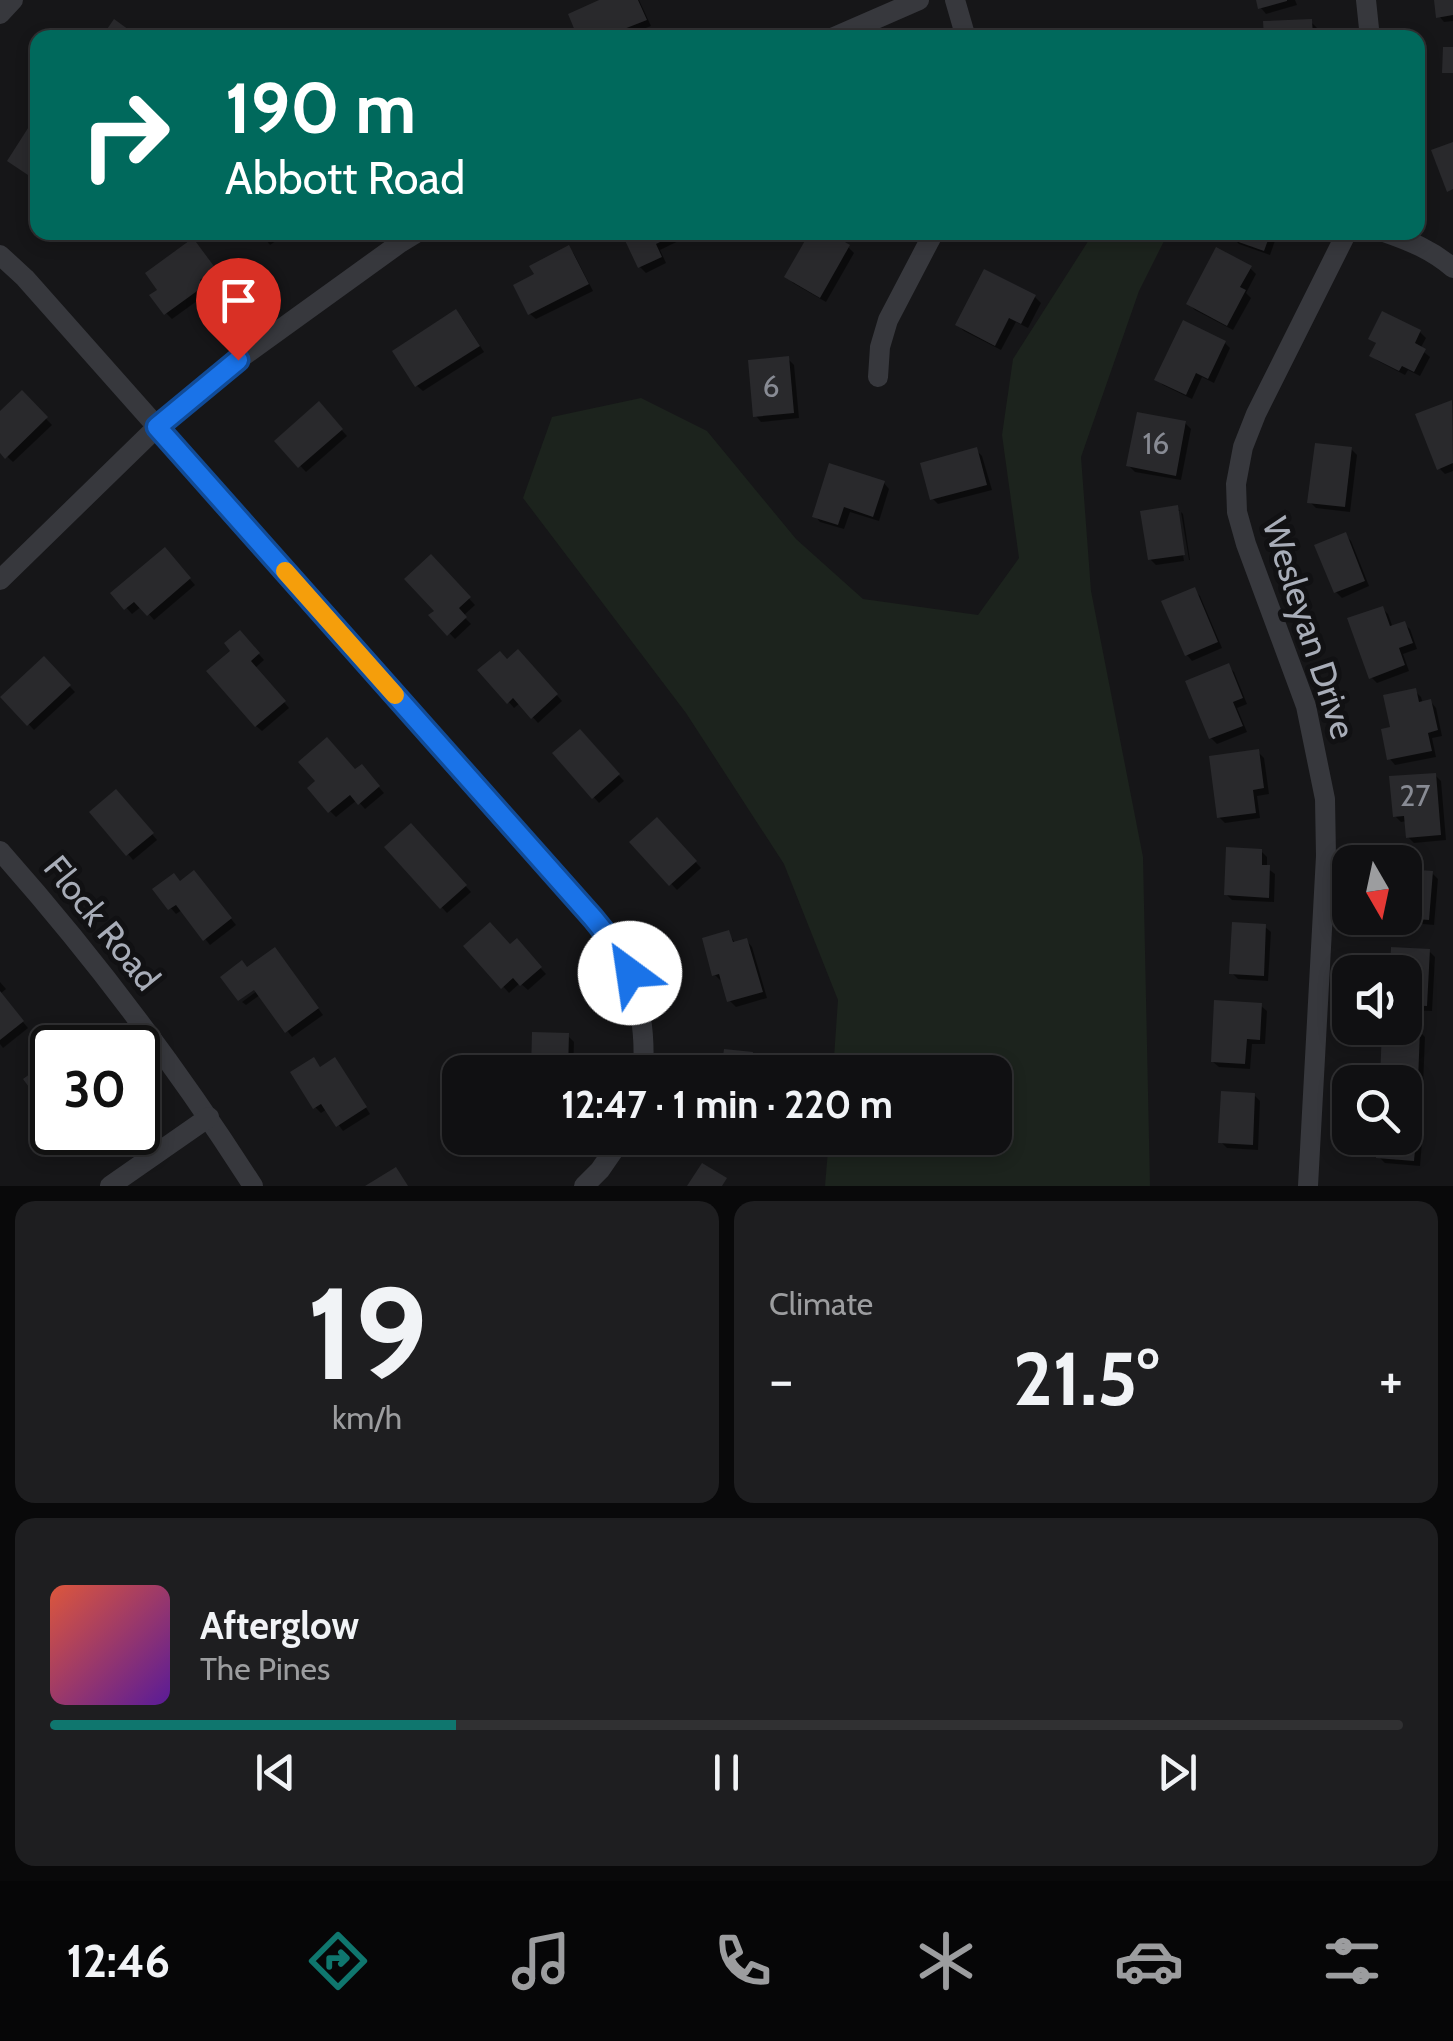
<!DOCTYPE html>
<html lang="en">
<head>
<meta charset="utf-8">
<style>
	:root { --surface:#101012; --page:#1e1e20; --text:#f1f3f6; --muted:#9c9d9f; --line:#303032; --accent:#0f766e }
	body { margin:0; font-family:Cabin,sans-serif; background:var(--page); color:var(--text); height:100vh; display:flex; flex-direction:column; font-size:38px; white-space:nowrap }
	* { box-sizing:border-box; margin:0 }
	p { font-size:32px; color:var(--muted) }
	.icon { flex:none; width:55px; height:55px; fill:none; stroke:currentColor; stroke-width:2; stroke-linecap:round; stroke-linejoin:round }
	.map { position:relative; height:1186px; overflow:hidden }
	.sheet { display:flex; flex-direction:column; gap:15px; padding:15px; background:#09090a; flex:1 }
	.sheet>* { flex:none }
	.hud { position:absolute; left:30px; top:30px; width:1395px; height:210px; border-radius:20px; box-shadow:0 5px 15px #0003,0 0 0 2px var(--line); background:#00695c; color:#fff; overflow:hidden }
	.needle { width:65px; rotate:171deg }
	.controls { position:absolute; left:1332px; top:845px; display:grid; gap:20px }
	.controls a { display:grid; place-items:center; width:90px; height:90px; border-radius:20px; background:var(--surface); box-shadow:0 5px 15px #0003,0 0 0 2px var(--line); font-size:50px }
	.speed { position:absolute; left:30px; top:1025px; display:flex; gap:20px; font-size:50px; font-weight:700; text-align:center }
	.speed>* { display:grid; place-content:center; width:130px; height:130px; border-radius:50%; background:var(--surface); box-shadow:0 5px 15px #0003,0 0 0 2px var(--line); line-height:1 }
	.speed .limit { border:5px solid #111; border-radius:15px; background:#fff; color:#111 }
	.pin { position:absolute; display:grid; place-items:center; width:85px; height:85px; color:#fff; margin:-102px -42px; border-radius:50% 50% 50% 0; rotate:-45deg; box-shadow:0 0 10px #0007 }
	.pin .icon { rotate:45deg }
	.me { position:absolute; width:110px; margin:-55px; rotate:329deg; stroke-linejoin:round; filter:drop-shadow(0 0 8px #0008) }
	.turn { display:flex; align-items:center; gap:35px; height:210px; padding:0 30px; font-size:45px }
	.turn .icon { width:130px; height:130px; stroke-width:2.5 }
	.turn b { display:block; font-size:70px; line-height:85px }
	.big { font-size:75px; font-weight:700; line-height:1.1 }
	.sheet .widget { flex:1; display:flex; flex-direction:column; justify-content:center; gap:15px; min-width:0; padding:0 35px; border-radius:20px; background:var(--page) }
	.sheet .dial { align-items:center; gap:0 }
	.dial b { font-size:130px; line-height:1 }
	.song { display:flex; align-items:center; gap:30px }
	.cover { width:120px; height:120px; border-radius:15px; background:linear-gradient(135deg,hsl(10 70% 55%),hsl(270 70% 35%)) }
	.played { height:10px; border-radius:5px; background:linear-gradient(90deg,var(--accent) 30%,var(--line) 30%) }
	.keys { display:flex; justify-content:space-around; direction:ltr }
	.heat { display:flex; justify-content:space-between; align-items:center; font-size:55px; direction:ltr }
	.sheet .tiles { flex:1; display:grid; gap:15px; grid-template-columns:1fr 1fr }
	.widget:last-child { grid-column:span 2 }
	.trip { position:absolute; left:442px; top:1055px; width:570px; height:100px; border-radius:20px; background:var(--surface); box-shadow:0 5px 15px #0003,0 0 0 2px var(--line); font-weight:700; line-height:100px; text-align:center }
	.tabs { display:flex; height:160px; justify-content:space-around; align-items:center; background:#060607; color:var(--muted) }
	.tabs .icon { width:70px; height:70px }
	.tabs .on { color:var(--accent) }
	.tabs b { font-size:45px; color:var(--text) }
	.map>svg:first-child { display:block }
	.green { fill:#1c231d }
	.shadow { fill:#0007 }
	.building { fill:#29292c }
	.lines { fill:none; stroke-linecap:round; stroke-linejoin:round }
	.minor { stroke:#37383d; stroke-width:20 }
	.route-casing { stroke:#114b97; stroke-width:25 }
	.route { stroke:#1a73e8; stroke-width:18 }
	.slow { stroke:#f59e0b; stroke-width:18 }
	.labels { text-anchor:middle; stroke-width:10; stroke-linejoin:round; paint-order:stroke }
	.number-label { font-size:30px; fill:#888b94 }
	.street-label { font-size:35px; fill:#a8adb8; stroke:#111113 }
</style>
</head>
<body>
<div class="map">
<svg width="1453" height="1186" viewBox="0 0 1453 1186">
	<rect width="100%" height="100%" fill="#161618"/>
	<polygon class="green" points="1094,232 1168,233 1139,291 1081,457 1091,591 1143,857 1150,1186 825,1186 829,1138 995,1138 995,1072 833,1072 838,1000 784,864 686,713 523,498 552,417 641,398 707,431 796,539 863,599 978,615 1019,558 1002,435 1013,359"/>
	<g class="shadow">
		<polygon points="605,0 639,0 651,26 628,35 629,38 581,38"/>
		<polygon points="1258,0 1295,0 1297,5 1266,14 1261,8"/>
		<polygon points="1436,0 1453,0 1453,21 1444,22 1439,16"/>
		<polygon points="1311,22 1317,28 1317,38 1266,38"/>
		<polygon points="260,232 289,232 270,245"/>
		<polygon points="624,232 697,232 660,250 666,263 646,273 640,267"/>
		<polygon points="1235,232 1278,232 1270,255 1239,244 1233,238"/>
		<polygon points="198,247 219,275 204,287 208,293 172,319 166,313 160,290"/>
		<polygon points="848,247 854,253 826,302 793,283 788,277"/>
		<polygon points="569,248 574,254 593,291 536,319 530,314 537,275"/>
		<polygon points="1250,268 1256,274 1246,293 1251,298 1233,330 1195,310 1189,304"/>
		<polygon points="985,272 1035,297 1041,303 1028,328 1016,322 1001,350 964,331 958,325"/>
		<polygon points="462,318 484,352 423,391 417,386"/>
		<polygon points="1420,332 1426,338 1420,349 1430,357 1420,376 1408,370 1405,375 1378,361 1372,356 1378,345 1371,338"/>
		<polygon points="1225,343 1230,348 1214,383 1202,377 1192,399 1163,385 1157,379"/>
		<polygon points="788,359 794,365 799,418 761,422 756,416"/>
		<polygon points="22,394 52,425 13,462 0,450 0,414"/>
		<polygon points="1451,403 1453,471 1445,474 1439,468"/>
		<polygon points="319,405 347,436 306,472 277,441"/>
		<polygon points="1185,423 1191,429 1181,480 1135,472 1129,466"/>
		<polygon points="1351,449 1357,455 1350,512 1316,508 1310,502"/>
		<polygon points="976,450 982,456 992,490 938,504 932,498"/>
		<polygon points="884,483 889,489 879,521 850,512 844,529 820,522 815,516"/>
		<polygon points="1177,508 1180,511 1176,511 1184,561 1156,565 1150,559"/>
		<polygon points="1181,512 1183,514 1190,560 1189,560"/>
		<polygon points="1345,535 1351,541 1369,586 1342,598 1336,592"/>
		<polygon points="170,556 195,585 154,620 142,606 132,614 113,593"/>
		<polygon points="431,558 475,605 463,616 471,624 455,639 432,615 437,611"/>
		<polygon points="1194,590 1200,596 1222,648 1192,661 1187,655"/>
		<polygon points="1383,609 1388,614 1393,628 1404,624 1410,629 1417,649 1403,654 1409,671 1377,683 1371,677"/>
		<polygon points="240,633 264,660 255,668 289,708 262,731 256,726 234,651"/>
		<polygon points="518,652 562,701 538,723 520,703 514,708 481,670 507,662"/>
		<polygon points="44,660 75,692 34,730 4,697"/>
		<polygon points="1228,666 1234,672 1247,704 1237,708 1247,732 1217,744 1211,738"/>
		<polygon points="1415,691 1421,697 1423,704 1431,702 1436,708 1442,736 1432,738 1436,757 1395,765 1390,759 1392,729"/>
		<polygon points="580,732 624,781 599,803 555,754"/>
		<polygon points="1258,752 1264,758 1269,794 1257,796 1260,818 1225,823 1219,817"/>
		<polygon points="361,767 384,793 365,809 357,800 336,817 330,811 355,772"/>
		<polygon points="1435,775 1441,781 1446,840 1414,843 1408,837 1407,821 1401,822 1395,816"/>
		<polygon points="122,798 157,840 133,860 128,854"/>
		<polygon points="657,820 701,868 677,890 632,842"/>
		<polygon points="410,826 471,892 447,913 387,848"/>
		<polygon points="1261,851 1267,857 1267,868 1275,874 1274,902 1232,900 1226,894"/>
		<polygon points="1405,871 1432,873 1438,879 1434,925 1400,922 1395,918 1405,918"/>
		<polygon points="200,879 236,925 210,945 182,910 176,914 155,890"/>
		<polygon points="1265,927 1271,932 1268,981 1238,979 1232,973"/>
		<polygon points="728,933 736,944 747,941 752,947 767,998 736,1007 730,1001 724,979 720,980 714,974"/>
		<polygon points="516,942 546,974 528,990 520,983 509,993 467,946 510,947"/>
		<polygon points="1393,949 1429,951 1435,957 1432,1011 1405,1010 1405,972 1392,972"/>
		<polygon points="280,956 323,1015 292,1037 260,995 246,1005 242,1002 265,985 248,970"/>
		<polygon points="0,982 6,989 0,994 28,1028 3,1048 0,1044"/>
		<polygon points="1261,1006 1267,1011 1265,1044 1252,1044 1250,1069 1219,1067 1213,1062"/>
		<polygon points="1419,1031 1425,1037 1423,1086 1405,1086 1405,1082 1386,1082 1382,1079"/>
		<polygon points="534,1034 568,1036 574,1042 573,1072 533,1072"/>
		<polygon points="727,1052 751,1055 757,1061 757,1066 782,1069 786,1072 724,1072"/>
		<polygon points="52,1061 52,1132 64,1132 51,1142 46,1136"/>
		<polygon points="340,1066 370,1114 343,1131 327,1109 321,1113 315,1107 321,1069"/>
		<polygon points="1254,1095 1260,1101 1258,1150 1227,1148 1221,1142"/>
		<polygon points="1405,1110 1418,1112 1424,1117 1420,1166 1385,1163 1379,1157 1380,1138 1405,1138"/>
		<polygon points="739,1138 781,1138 780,1145 743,1141"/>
	</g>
	<g class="building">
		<polygon points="599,0 638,0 647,20 624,29 627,38 578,38 568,14"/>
		<polygon points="1256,0 1287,0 1287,1 1258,9"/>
		<polygon points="1434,0 1453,0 1453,15 1436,18"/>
		<polygon points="114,19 140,38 101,38"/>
		<polygon points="1312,19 1313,38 1264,38 1263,21"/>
		<polygon points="1443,47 1453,47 1453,73 1442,73"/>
		<polygon points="30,125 38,130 38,166 31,177 7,161"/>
		<polygon points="1453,142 1453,189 1447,192 1431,150"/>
		<polygon points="621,232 680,232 656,244 662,257 638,268"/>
		<polygon points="810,232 828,232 850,245 820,298 784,277"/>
		<polygon points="1232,232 1271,232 1264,251 1230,239"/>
		<polygon points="193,238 216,269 200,280 204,286 164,315 149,295 157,290 145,273"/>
		<polygon points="569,245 589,284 528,315 513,285 534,274 529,266"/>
		<polygon points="1216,247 1252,266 1240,287 1246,290 1227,326 1186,304"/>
		<polygon points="984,269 1036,295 1021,324 1009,318 995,346 955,325"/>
		<polygon points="456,309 480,346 415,387 392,351"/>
		<polygon points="1382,311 1421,330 1415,343 1426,349 1414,372 1402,366 1399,371 1369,356 1376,343 1368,339"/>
		<polygon points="1183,320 1226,341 1208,379 1196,373 1186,395 1154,380"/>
		<polygon points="789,356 794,413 753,417 748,360"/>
		<polygon points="22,390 48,417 5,459 0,453 0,411"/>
		<polygon points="1452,400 1453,463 1437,470 1415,414"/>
		<polygon points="319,401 343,429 298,468 274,441"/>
		<polygon points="1137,412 1186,421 1176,476 1126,466"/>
		<polygon points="1315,443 1352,447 1345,507 1307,503"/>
		<polygon points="977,447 987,485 930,500 920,463"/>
		<polygon points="829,463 885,481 873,517 844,507 838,525 812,517"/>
		<polygon points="1178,505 1185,555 1148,560 1140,511"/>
		<polygon points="1346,532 1365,581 1334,593 1314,545"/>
		<polygon points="165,547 191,578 147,616 134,602 124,610 110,593"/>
		<polygon points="431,554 471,597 459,608 467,617 447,636 428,615 434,611 404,579"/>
		<polygon points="1195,587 1218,642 1185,656 1161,601"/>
		<polygon points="1383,606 1390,626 1405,621 1413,643 1399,648 1405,665 1369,679 1347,618"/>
		<polygon points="240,630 260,653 251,661 286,701 255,727 206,671 230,651 224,643"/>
		<polygon points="518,649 558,694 531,719 513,698 507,704 477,670 500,651 507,659"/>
		<polygon points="44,656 71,685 27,726 0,697"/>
		<polygon points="1229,663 1243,698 1233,702 1243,726 1209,739 1185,681"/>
		<polygon points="1416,688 1419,702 1431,699 1438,730 1428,733 1432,751 1387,760 1381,729 1390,727 1383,695"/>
		<polygon points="580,729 620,774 592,799 552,753"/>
		<polygon points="327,737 355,769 362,764 380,786 358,805 350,795 328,813 307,788 315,781 298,762"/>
		<polygon points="1259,749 1264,788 1253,790 1256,813 1217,818 1209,756"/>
		<polygon points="1436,773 1441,835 1406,838 1404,816 1393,817 1389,776"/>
		<polygon points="116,789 154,833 126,856 89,812"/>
		<polygon points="657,817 697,861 669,886 629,842"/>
		<polygon points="411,823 467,885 440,909 384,847"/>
		<polygon points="1226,847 1262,849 1262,865 1270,865 1269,898 1224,895"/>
		<polygon points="1405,869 1433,871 1429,920 1405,918"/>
		<polygon points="194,870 232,918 203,941 176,905 168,910 152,889 174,873 180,881"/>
		<polygon points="490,922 510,944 517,938 542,967 520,986 513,978 501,989 463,946"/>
		<polygon points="1232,922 1266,924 1264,976 1229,974"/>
		<polygon points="729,930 733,942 747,938 763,992 727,1002 719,974 712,976 702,938"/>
		<polygon points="275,947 319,1008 285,1033 254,990 238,1001 220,977 242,960 247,967"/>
		<polygon points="1391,947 1430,949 1427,1006 1405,1005 1405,972 1390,972"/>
		<polygon points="0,991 24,1021 0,1040"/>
		<polygon points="1214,1000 1262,1003 1260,1040 1247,1039 1245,1064 1211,1062"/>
		<polygon points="1382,1028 1420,1029 1418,1082 1380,1080"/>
		<polygon points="532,1032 569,1033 568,1072 531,1072"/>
		<polygon points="724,1049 753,1052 751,1063 783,1066 783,1072 721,1072"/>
		<polygon points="314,1057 320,1067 335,1057 367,1107 336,1127 321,1104 313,1109 290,1072"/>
		<polygon points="52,1058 52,1131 44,1138 28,1117 43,1106 23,1079"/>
		<polygon points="1221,1091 1255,1093 1253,1145 1218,1143"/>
		<polygon points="1405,1108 1419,1109 1414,1161 1376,1158 1378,1138 1405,1138"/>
		<polygon points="702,1163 727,1178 722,1186 687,1186"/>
		<polygon points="396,1167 408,1186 365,1186"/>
	</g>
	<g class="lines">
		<g class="minor">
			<polyline points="955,0 966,38"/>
			<polyline points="1366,0 1370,38"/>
			<polyline points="0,14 13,0"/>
			<polyline points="832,38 919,0"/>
			<path d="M1384 232C1410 241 1432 250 1453 268"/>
			<path d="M0 255 25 278 593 918C632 967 647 1009 643 1072"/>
			<polyline points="878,377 880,347 888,320 934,232"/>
			<polyline points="0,580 157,427 238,360 400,243 418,232"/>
			<path d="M0 851C93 956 177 1067 253 1186"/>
			<polyline points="110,1186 209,1117"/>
			<polyline points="584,1186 600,1170 622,1138"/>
			<polyline points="1308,1186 1326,856 1325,799 1306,706 1246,544 1237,512 1236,484 1243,447 1256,414 1347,232"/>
		</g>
	</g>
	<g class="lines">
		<defs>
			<polyline id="route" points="238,360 157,427 593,918 614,944 630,973"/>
		</defs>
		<use href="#route" class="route-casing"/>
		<use href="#route" class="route"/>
		<polyline class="slow" points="285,571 395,695"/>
	</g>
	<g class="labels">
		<g class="number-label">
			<text x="771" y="397">6</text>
			<text x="1156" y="454">16</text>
			<text x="1415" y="806">27</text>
		</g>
		<g class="street-label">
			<text transform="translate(1309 628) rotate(72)" y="12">Wesleyan Drive</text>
			<text transform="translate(102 923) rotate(51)" y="12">Flock Road</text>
		</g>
	</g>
</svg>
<div class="controls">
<a><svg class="needle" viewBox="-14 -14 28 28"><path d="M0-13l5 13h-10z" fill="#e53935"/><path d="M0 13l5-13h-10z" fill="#9c9d9f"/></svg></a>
<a><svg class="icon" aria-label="sound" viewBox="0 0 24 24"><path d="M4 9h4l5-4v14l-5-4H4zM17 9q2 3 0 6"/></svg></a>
<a><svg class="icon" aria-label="search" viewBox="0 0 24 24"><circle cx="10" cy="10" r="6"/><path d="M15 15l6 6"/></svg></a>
</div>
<div class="speed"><div class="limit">30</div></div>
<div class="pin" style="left:238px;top:360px;background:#d93025"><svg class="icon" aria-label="arrive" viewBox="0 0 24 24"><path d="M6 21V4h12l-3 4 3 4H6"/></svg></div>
<svg class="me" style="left:630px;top:973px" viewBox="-20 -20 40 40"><circle r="19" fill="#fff"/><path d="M0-13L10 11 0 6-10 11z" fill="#1a73e8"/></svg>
<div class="trip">12:47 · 1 min · 220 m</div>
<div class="hud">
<div class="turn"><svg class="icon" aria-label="right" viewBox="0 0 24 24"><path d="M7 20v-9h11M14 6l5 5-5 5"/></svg><div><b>190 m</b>Abbott Road</div></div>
</div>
</div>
<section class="sheet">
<div class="tiles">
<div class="widget dial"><b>19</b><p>km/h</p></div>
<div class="widget"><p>Climate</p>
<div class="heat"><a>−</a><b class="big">21.5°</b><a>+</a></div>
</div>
<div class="widget">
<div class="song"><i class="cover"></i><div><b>Afterglow</b><p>The Pines</p></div></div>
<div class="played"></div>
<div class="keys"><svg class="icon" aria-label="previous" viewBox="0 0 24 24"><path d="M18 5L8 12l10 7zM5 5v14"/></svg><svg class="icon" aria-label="pause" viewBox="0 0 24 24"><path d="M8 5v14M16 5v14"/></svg><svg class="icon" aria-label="next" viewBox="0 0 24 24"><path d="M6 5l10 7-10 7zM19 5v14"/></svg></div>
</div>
</div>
</section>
<nav class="tabs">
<b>12:46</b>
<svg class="icon on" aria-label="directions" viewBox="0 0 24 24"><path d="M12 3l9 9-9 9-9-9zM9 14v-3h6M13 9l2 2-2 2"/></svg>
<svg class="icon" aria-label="music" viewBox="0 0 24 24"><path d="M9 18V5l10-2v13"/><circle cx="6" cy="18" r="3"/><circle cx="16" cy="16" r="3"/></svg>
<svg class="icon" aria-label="phone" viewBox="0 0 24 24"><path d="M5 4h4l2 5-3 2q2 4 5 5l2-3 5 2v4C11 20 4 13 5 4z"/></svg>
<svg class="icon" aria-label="climate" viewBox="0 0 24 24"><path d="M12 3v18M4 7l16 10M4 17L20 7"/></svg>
<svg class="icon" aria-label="car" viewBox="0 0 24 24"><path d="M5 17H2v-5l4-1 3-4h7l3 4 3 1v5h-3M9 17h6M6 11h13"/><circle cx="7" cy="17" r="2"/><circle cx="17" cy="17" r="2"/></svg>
<svg class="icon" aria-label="filters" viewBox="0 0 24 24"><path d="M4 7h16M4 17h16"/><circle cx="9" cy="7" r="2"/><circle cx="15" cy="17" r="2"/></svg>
</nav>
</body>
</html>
